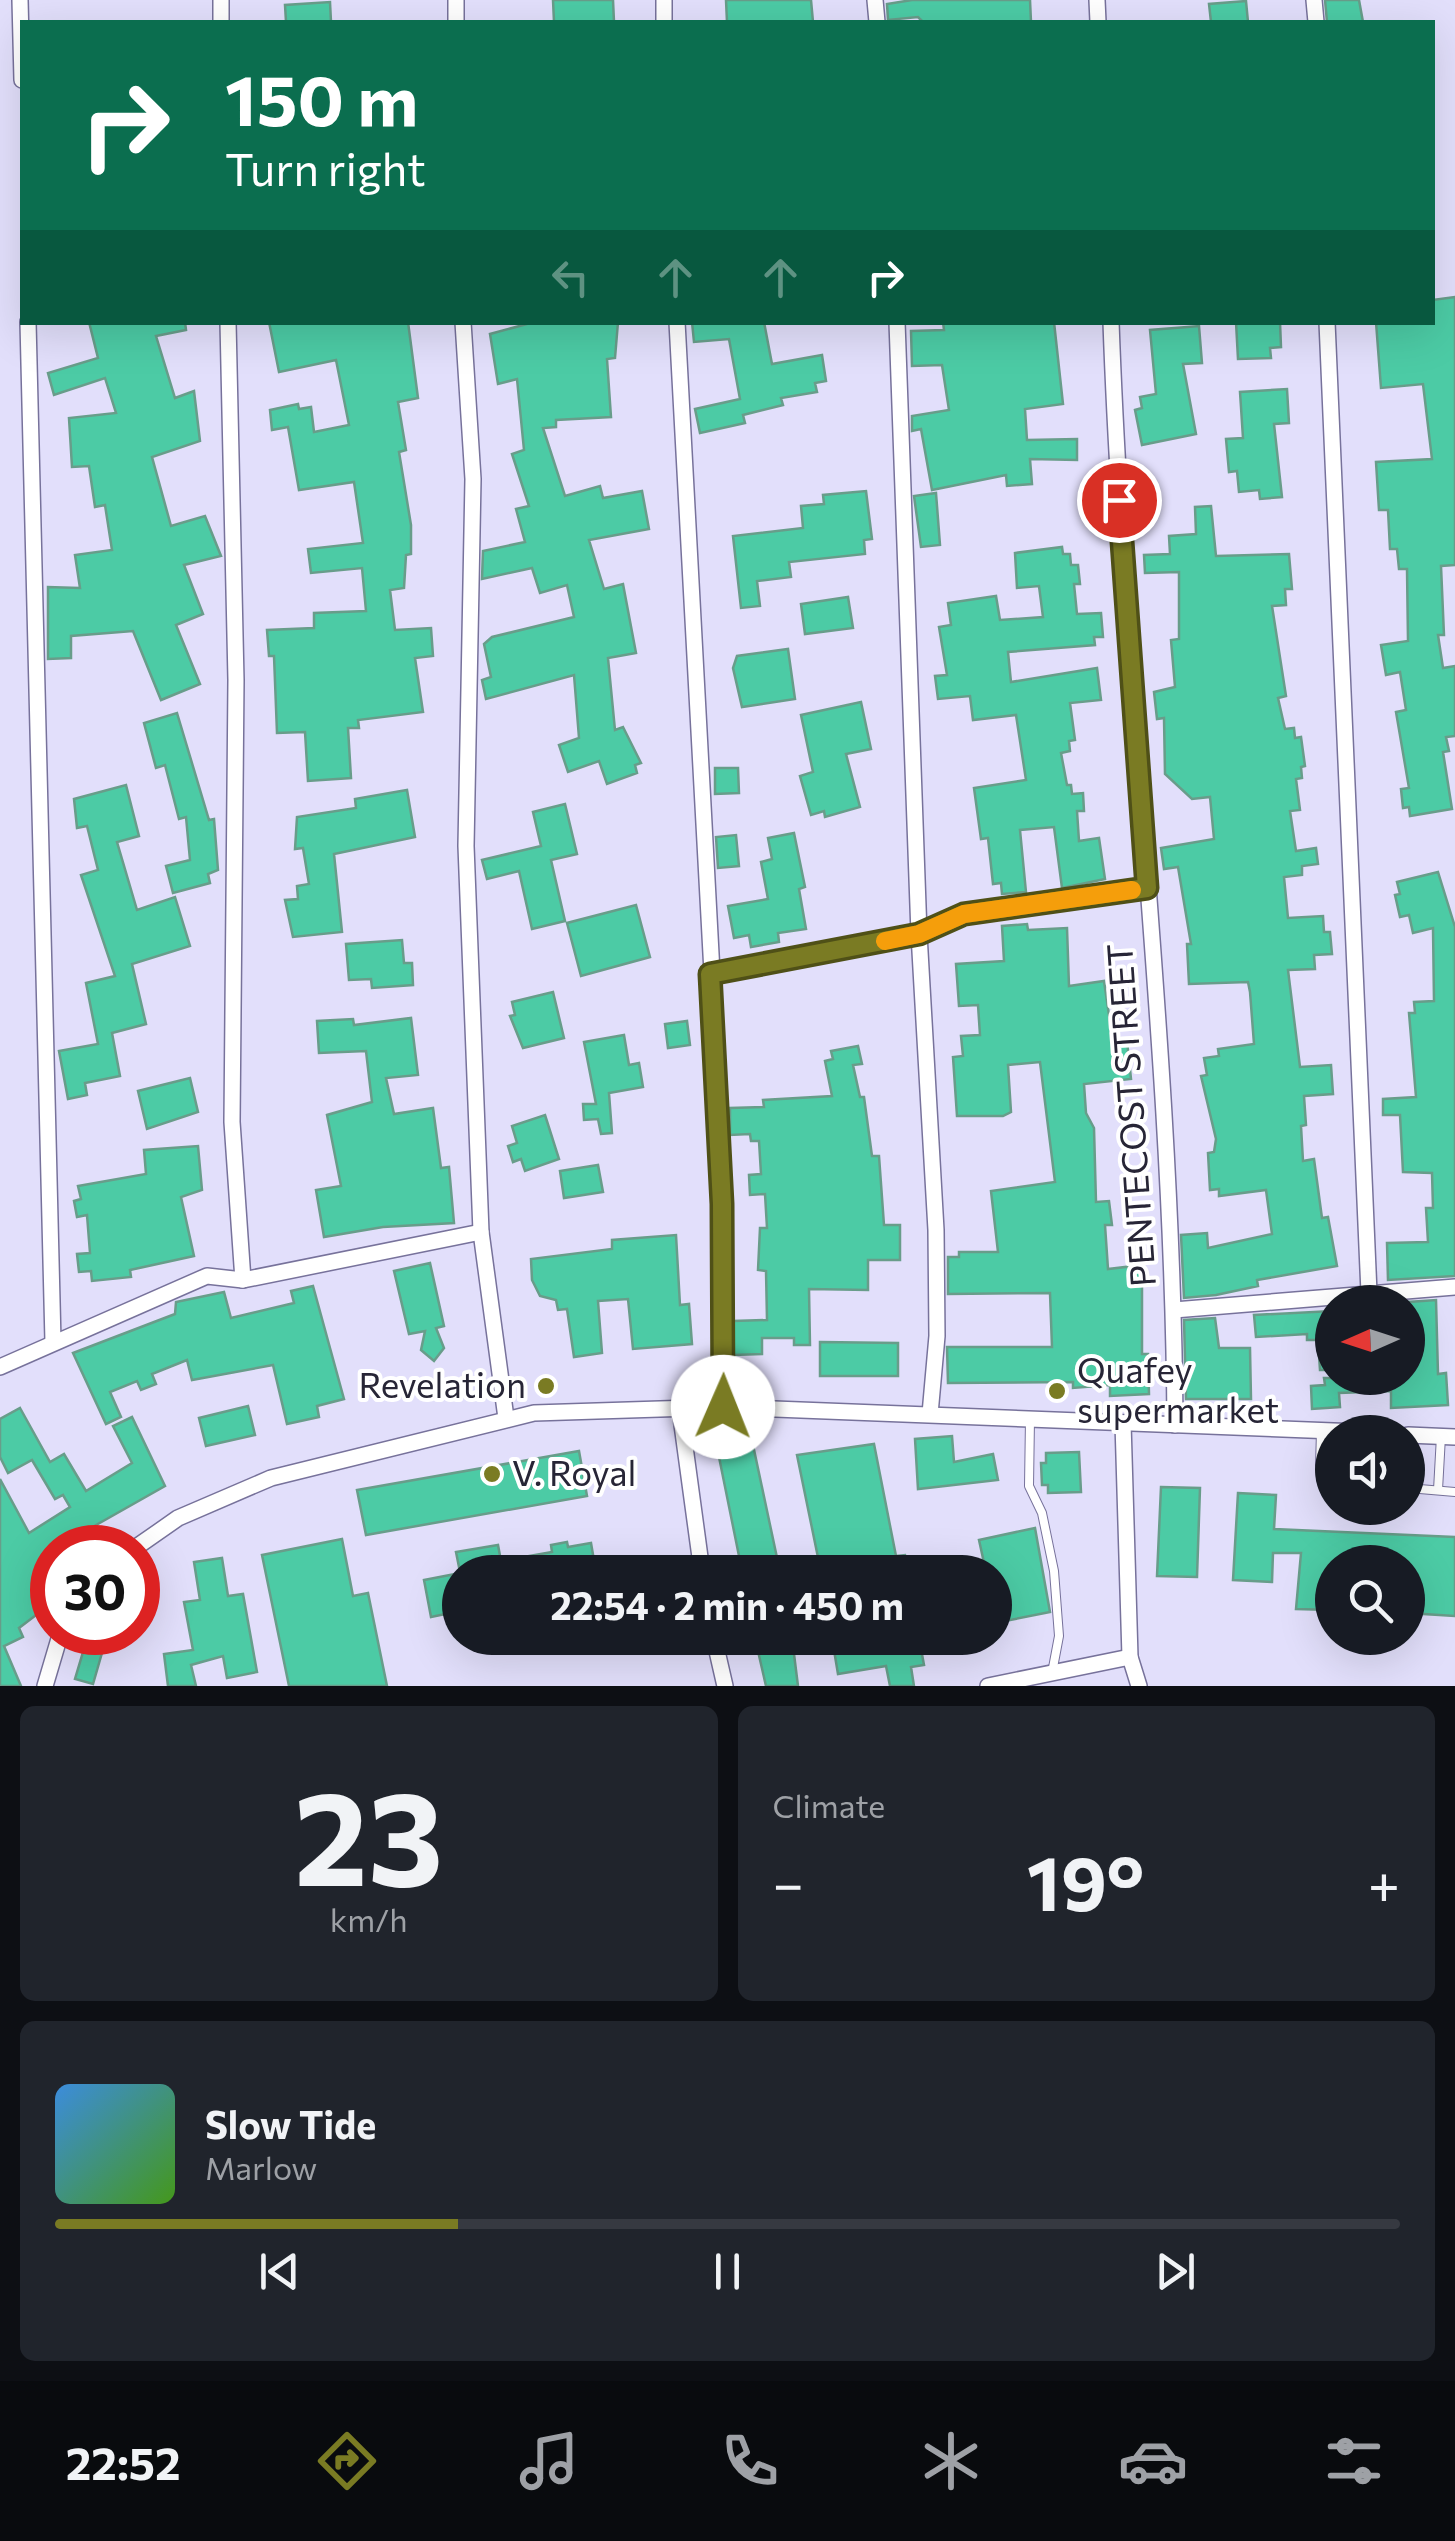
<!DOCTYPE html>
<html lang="en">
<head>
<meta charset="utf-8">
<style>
	:root { --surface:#171b24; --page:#20242c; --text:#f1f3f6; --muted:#9ea1a6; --line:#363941; --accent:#7a7b23 }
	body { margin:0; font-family:Commissioner,sans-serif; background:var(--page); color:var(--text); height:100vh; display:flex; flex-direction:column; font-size:38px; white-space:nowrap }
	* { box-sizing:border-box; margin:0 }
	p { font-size:32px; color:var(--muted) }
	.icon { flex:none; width:55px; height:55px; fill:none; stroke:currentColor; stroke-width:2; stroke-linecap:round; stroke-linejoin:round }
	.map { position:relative; height:1686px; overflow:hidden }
	.sheet { display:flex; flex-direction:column; gap:20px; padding:20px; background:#0d0f14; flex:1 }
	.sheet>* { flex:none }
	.top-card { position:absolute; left:20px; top:20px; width:1415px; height:305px; border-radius:0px; box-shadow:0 10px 40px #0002; background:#0b6e4f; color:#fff; overflow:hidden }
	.needle { width:65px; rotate:267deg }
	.controls { position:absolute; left:1315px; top:1285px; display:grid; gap:20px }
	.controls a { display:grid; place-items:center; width:110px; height:110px; border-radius:50%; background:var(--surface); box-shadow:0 10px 40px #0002; font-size:50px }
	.speed { position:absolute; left:30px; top:1525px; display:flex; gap:20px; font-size:50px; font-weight:700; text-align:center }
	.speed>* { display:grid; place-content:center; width:130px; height:130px; border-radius:50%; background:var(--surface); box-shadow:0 10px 40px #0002; line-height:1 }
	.speed .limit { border:15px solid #d22; background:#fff; color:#111 }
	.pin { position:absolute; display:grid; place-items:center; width:85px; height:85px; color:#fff; margin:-42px; border:5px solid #fff; border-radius:50%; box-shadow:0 2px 10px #0007 }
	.me { position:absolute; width:110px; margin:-55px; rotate:1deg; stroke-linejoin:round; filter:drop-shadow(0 0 8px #0008) }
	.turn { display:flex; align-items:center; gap:35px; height:210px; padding:0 40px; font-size:45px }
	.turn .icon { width:130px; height:130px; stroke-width:2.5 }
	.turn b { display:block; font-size:70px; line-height:85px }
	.lanes { display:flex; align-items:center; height:95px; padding:0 40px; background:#0003; justify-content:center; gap:50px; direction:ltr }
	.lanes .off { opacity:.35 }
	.big { font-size:75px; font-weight:700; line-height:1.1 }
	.sheet .widget { flex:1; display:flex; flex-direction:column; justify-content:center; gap:15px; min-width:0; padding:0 35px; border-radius:15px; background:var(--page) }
	.sheet .dial { align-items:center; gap:0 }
	.dial b { font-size:130px; line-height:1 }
	.song { display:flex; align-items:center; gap:30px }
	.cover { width:120px; height:120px; border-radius:15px; background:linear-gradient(135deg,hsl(210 70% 55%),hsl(100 70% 35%)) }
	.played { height:10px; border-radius:5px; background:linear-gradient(90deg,var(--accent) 30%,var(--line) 30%) }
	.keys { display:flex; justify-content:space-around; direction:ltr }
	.heat { display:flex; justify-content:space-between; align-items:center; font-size:55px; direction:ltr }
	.sheet .tiles { flex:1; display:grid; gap:20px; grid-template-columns:1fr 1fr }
	.widget:last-child { grid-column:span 2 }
	.trip { position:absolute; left:442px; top:1555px; width:570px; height:100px; border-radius:50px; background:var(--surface); box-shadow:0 10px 40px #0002; font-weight:700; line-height:100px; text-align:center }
	.tab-bar { display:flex; height:160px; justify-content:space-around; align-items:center; background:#090b0e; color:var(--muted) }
	.tab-bar .icon { width:70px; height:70px }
	.tab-bar .selected { color:var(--accent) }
	.tab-bar b { font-size:45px; color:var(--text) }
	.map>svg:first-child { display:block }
	.building { fill:#4ccba5; stroke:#689d8a; stroke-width:2.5 }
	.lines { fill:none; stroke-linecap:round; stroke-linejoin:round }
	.service-casing { stroke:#77729b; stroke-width:10 }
	.minor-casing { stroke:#77729b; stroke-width:18 }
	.service { stroke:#fff; stroke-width:8 }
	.minor { stroke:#fff; stroke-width:15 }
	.route-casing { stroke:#4f5017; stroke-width:25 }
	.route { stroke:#7a7b23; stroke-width:18 }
	.slow { stroke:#f59e0b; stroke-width:18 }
	.poi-dot { fill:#7a7b23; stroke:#fff; stroke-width:4 }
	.labels { text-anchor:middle; stroke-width:8; stroke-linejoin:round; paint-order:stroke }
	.street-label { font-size:35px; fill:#272536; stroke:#fff }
	.poi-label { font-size:35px; fill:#272536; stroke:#fff; text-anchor:start }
</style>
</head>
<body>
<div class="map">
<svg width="1455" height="1686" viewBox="0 0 1455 1686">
	<rect width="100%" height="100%" fill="#e2dffb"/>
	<g class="building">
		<polygon points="553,0 613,0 614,22 554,22"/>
		<polygon points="726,0 811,0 813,22 727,22"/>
		<polygon points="912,0 1030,0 1031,22 922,21 918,17 888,20 887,4"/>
		<polygon points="1325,0 1359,0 1363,22 1327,22"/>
		<polygon points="1246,1 1248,22 1211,22 1209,4"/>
		<polygon points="330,2 331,22 286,22 285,5"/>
		<polygon points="1455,297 1455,565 1441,566 1444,635 1438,635 1443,668 1455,666 1455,736 1446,737 1449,751 1443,752 1452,809 1410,816 1409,807 1403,808 1401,789 1409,788 1396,712 1406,710 1400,672 1386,675 1381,645 1408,641 1407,569 1399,569 1397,549 1390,549 1388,510 1379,510 1376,462 1432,459 1423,384 1381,388 1376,322 1432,322 1432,300"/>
		<polygon points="89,322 185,322 186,330 156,336 175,398 194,391 200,441 152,457 171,526 205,516 221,556 184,565 203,614 176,625 200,684 161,700 133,631 71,636 71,658 48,659 48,587 80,588 75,555 112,550 105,505 95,507 89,466 72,467 69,418 116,413 105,378 54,395 48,373 98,358"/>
		<polygon points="269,322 408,322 418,398 398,402 406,450 399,452 411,525 411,554 406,555 404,588 390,590 395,630 431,628 433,656 415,658 423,712 358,720 359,728 348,728 351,778 308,781 305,732 277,733 274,656 269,656 267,630 314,628 314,613 366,611 362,568 311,573 308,549 363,543 354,482 299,490 288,427 272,430 270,410 298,404 299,409 311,407 314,432 349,425 336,360 279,372"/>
		<polygon points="534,322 618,322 615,358 607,359 611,417 556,420 556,427 543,428 565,496 600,486 603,498 642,491 649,529 589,540 604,589 623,584 636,653 608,658 615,730 623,727 641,763 635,765 637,773 607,784 599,761 568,772 559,745 579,738 574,675 486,699 482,680 491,677 484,644 492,637 574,617 567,585 540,593 532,568 482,579 483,551 525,542 516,509 529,506 512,454 524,450 517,379 498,384 490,334"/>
		<polygon points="692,322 764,322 772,364 822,355 826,381 815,383 817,392 781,398 783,405 743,415 745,423 700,433 695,409 740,399 729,339 694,342"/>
		<polygon points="943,322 1054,322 1063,404 1025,409 1027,440 1077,439 1077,460 1030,459 1032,484 1007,486 1006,475 932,490 921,429 912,431 912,416 949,410 942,365 912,366 911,331 944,330"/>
		<polygon points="1236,322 1280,322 1281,347 1270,348 1271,358 1238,359"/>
		<polygon points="1199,326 1202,363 1183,364 1196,434 1142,445 1135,410 1142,408 1140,397 1156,394 1150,330"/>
		<polygon points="1287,389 1289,423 1274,424 1282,497 1260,499 1259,490 1239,492 1237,471 1229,472 1226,439 1243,438 1240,392"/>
		<polygon points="866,491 872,539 864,540 865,554 789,562 791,577 757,581 760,606 741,608 733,536 803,528 801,506 824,504 823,495"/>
		<polygon points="936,493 940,545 921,547 914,496"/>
		<polygon points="1211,506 1216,556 1289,554 1292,589 1285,589 1286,605 1272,606 1286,696 1278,698 1285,729 1294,728 1295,738 1301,737 1305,766 1301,767 1302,778 1296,779 1300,810 1290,811 1296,851 1316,848 1318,864 1302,866 1302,875 1284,877 1288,918 1323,916 1324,932 1330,932 1332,954 1314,955 1315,969 1288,970 1300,1067 1331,1065 1333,1094 1304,1096 1306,1125 1301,1126 1303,1161 1314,1159 1322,1218 1328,1217 1337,1266 1257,1280 1258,1286 1216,1295 1184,1298 1181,1235 1207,1233 1208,1248 1272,1234 1266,1190 1219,1196 1219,1189 1210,1190 1208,1153 1214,1152 1216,1139 1201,1076 1207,1075 1204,1058 1219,1056 1218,1049 1254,1044 1250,992 1248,982 1189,984 1187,944 1191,944 1178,867 1164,869 1161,848 1214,839 1210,797 1192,799 1165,774 1164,718 1157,719 1154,692 1175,687 1171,640 1179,639 1179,572 1145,573 1144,555 1170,554 1169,536 1196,534 1195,507"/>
		<polygon points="1062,547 1063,554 1070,554 1071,565 1078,565 1080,584 1074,584 1077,614 1101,613 1103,637 1094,637 1095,645 1008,652 1011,682 1097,668 1101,700 1070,703 1075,740 1069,741 1070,751 1061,753 1067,785 1071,785 1072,794 1083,793 1084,811 1077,811 1079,841 1099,838 1105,879 1062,888 1054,827 1020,830 1026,892 1002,894 1001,883 993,884 988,838 981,839 974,788 1026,780 1016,715 973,720 970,696 938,699 935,676 947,675 939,627 951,625 948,603 996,596 1000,620 1043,617 1039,586 1017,588 1015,553"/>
		<polygon points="848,597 853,628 805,634 801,604"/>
		<polygon points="788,649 795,699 742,707 733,668 737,656"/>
		<polygon points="861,702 871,749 846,754 860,807 825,817 824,811 811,815 800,776 813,772 801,715"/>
		<polygon points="177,713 209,820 214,819 218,870 208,874 210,883 173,893 166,866 190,860 186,817 179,819 165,765 156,768 144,723"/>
		<polygon points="715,768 738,768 739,793 715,794"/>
		<polygon points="126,785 139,836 117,842 137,910 175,897 190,946 132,964 146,1024 112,1033 120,1076 85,1083 87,1095 68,1099 59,1051 98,1044 86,983 115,976 81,875 98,870 87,826 77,828 74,799"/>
		<polygon points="407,790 415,837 334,854 342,932 293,937 285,900 298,899 297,886 309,884 303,848 295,849 297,817 356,808 355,799"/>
		<polygon points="565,804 577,854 551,860 565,921 532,929 519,871 487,879 482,860 541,846 533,812"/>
		<polygon points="794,833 805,887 799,889 806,929 778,933 779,942 751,947 749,935 734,938 728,906 768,899 761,862 772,859 768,838"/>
		<polygon points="736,835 739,866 718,868 716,837"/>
		<polygon points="1438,872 1455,927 1455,1276 1388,1280 1387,1243 1428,1242 1426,1208 1433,1208 1432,1173 1403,1172 1400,1115 1383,1115 1383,1099 1416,1097 1409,1013 1415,1013 1414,1002 1434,1001 1433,928 1413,933 1409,915 1400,917 1395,895 1400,894 1397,882"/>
		<polygon points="636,905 650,957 581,976 567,923"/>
		<polygon points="1027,924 1028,930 1067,928 1069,986 1104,981 1113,1042 1127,1041 1131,1079 1084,1084 1086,1113 1094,1128 1096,1202 1109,1201 1112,1225 1105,1225 1108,1269 1142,1265 1142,1354 1148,1354 1149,1394 1110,1396 1110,1385 1073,1388 1073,1382 948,1383 947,1347 1052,1347 1050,1293 948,1294 948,1257 959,1257 959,1252 998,1252 991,1191 1055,1182 1040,1062 1008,1065 1011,1112 1003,1116 957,1116 953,1057 963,1056 961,1036 980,1035 978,1005 959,1006 956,964 1004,961 1002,926"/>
		<polygon points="402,940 404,963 412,963 413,985 372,988 371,979 349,980 346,944"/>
		<polygon points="553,992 564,1038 523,1048 510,1016 515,1015 512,1002"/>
		<polygon points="411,1018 418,1075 386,1078 394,1114 433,1108 441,1168 449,1167 454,1223 383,1227 324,1237 316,1190 341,1186 327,1115 372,1102 366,1051 319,1053 317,1021 353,1019 354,1025"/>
		<polygon points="687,1021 690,1045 668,1048 665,1024"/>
		<polygon points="624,1035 629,1065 639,1063 643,1087 609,1093 612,1133 601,1134 598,1119 584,1120 583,1104 596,1104 584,1042"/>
		<polygon points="858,1046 862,1064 853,1065 860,1097 864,1097 872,1156 879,1156 884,1225 900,1225 900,1260 868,1260 868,1290 809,1289 810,1345 794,1345 794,1338 762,1338 762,1354 733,1355 733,1321 767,1320 766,1271 758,1270 760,1228 767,1228 765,1194 750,1195 749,1175 761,1174 759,1141 751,1141 750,1134 730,1135 730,1108 764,1107 763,1100 832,1096 825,1061 833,1059 831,1051"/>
		<polygon points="190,1078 198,1112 147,1129 138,1091"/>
		<polygon points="545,1115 559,1159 525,1171 521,1159 513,1162 508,1146 517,1143 512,1126"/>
		<polygon points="198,1146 202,1190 181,1197 194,1256 130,1270 131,1277 92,1281 91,1271 79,1272 77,1254 90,1253 87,1215 77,1217 74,1201 81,1199 78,1186 146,1174 144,1150"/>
		<polygon points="598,1165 603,1192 564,1198 560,1171"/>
		<polygon points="676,1235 680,1305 689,1304 692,1344 633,1349 628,1299 598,1301 602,1353 574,1357 567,1309 558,1310 556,1300 540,1296 532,1280 531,1259 612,1249 612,1240"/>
		<polygon points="430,1263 444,1326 436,1328 444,1348 434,1361 421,1350 425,1331 409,1334 394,1271"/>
		<polygon points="313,1286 344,1399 317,1406 319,1417 287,1424 273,1365 192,1380 187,1360 152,1374 156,1384 141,1390 137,1381 110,1392 121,1417 106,1424 73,1353 175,1314 176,1302 224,1292 231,1318 294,1303 291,1291"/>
		<polygon points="1436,1300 1438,1374 1446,1373 1448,1405 1391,1408 1391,1391 1339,1393 1340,1407 1312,1409 1311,1386 1325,1385 1324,1378 1408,1378 1408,1302"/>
		<polygon points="1332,1311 1332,1370 1320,1370 1318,1340 1307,1340 1307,1334 1256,1337 1254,1315"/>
		<polygon points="1215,1318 1219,1348 1250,1348 1251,1399 1186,1399 1184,1320"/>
		<polygon points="820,1342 898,1343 898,1376 820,1376"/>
		<polygon points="248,1406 255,1435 206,1446 199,1418"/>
		<polygon points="20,1408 50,1462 64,1454 86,1491 132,1463 113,1426 132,1417 165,1486 96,1525 100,1530 72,1548 52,1548 52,1603 19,1628 23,1637 4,1646 21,1686 0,1686 0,1479 29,1533 70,1507 63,1495 55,1499 32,1460 8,1473 0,1457 0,1419"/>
		<polygon points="952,1436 954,1462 993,1454 998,1480 918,1489 915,1439"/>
		<polygon points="874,1444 896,1556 905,1555 908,1572 821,1572 797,1455"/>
		<polygon points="753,1445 776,1553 780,1572 743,1572 739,1556 718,1452"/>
		<polygon points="579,1451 587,1496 366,1535 357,1490"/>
		<polygon points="1079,1452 1081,1492 1048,1493 1048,1485 1042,1485 1041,1463 1046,1463 1046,1453"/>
		<polygon points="1161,1487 1200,1488 1197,1577 1157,1576"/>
		<polygon points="1238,1493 1276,1495 1274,1529 1455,1537 1455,1616 1408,1613 1408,1562 1332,1562 1332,1610 1296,1609 1301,1553 1273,1553 1272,1582 1233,1580"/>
		<polygon points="1035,1528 1050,1612 995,1623 995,1572 986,1572 979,1540"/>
		<polygon points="342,1539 353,1596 368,1593 387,1686 289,1686 262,1555"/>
		<polygon points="567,1542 568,1547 591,1543 596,1572 460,1572 456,1552 498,1545 501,1561 552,1552 551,1545"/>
		<polygon points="222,1558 228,1596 243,1594 257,1672 227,1678 223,1656 191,1665 196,1686 168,1686 164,1654 193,1650 184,1602 200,1600 194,1562"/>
		<polygon points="460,1573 460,1611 431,1617 424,1580"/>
		<polygon points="89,1632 108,1632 93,1684 75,1679"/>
		<polygon points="755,1638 792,1638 798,1686 766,1686"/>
		<polygon points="832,1638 919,1638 924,1665 911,1667 914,1686 890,1686 886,1666 838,1674"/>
	</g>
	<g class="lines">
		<defs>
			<g id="service">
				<polyline points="1030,1419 1029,1486 1042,1513 1054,1571 1059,1636 1052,1673"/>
				<polyline points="1321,1431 1320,1466 1332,1483"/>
				<polyline points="1408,1488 1455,1492"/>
				<polyline points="1438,1490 1441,1436"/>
			</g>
			<g id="minor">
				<polyline points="20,0 22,80"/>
				<polyline points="221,0 221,22"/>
				<polyline points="456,0 456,22"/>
				<polyline points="664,0 664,22"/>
				<polyline points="875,0 877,22"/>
				<polyline points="1097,0 1098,22"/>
				<polyline points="1314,0 1316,22"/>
				<polyline points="28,322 53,1342"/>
				<polyline points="228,322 236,680 232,1122 243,1280"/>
				<polyline points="463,322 473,479 466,846 481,1232 506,1418"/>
				<polyline points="677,322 718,1084 723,1407"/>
				<polyline points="897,322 919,934 936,1230 937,1336 930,1414"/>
				<path d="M1111 322C1124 690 1173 1057 1175 1425"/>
				<polyline points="1327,322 1369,1293"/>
				<polyline points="710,974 919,934 964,914 1147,887"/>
				<polyline points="1174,1310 1455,1287"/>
				<polyline points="0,1367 207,1276 243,1280 481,1232"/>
				<polyline points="680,1410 702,1572"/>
				<polyline points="1123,1423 1130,1657 1139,1686"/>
				<polyline points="1408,1435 1455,1437"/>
				<polyline points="135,1548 178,1518 271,1478 534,1413 723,1407 1359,1432"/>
				<polyline points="714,1638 725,1686"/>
				<polyline points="45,1686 61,1632"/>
				<polyline points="988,1686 1130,1657"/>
			</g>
		</defs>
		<use href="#service" class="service-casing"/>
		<use href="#minor" class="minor-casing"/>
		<use href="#service" class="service"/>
		<use href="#minor" class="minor"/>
	</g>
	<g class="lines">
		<defs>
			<polyline id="route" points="723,1407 722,1204 710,974 919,934 964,914 1147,888 1119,500"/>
		</defs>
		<use href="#route" class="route-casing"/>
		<use href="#route" class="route"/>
		<polyline class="slow" points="885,941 919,934 964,914 1132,890"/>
	</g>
	<g class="poi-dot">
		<circle cx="546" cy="1386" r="10"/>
		<circle cx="1057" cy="1391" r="10"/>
		<circle cx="492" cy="1474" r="10"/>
	</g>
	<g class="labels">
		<g class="street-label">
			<text transform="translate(1132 1115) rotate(-94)" y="12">PENTECOST STREET</text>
		</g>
		<g class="poi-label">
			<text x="1077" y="1383">Quafey<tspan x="1077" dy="40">supermarket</tspan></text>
			<text x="526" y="1398" text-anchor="end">Revelation</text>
			<text x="512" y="1486">V. Royal</text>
		</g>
	</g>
</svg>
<div class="controls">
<a><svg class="needle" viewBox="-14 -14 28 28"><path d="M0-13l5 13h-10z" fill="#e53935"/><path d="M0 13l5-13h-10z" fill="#9ea1a6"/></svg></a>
<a><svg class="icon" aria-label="sound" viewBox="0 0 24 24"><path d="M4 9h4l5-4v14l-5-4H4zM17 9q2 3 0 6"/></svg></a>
<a><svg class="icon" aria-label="search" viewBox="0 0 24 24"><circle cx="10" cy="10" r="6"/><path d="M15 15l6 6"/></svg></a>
</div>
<div class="speed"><div class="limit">30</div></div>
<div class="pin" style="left:1119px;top:500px;background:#d93025"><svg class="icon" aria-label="arrive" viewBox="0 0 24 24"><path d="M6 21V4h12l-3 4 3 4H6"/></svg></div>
<svg class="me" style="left:723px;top:1407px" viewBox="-20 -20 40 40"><circle r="19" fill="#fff"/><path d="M0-13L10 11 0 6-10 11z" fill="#7a7b23"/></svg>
<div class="trip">22:54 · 2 min · 450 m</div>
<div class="top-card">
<div class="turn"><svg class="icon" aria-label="right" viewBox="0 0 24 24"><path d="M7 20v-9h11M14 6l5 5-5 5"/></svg><div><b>150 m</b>Turn right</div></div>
<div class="lanes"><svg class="icon off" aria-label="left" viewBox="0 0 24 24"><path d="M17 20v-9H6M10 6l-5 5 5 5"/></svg><svg class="icon off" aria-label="ahead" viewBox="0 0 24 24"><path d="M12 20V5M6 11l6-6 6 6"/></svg><svg class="icon off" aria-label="ahead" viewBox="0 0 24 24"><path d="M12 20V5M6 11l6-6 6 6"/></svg><svg class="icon" aria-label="right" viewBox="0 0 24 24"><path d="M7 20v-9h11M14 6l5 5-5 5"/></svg></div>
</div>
</div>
<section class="sheet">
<div class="tiles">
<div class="widget dial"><b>23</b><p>km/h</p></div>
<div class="widget"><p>Climate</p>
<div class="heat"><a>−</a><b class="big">19°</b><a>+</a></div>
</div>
<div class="widget">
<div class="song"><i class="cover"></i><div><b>Slow Tide</b><p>Marlow</p></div></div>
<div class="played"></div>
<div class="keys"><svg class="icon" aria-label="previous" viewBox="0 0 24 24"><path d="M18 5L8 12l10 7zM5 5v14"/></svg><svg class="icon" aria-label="pause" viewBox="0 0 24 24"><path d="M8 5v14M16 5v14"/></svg><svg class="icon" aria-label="next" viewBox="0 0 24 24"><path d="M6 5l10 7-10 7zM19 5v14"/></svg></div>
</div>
</div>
</section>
<nav class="tab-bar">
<b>22:52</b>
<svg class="icon selected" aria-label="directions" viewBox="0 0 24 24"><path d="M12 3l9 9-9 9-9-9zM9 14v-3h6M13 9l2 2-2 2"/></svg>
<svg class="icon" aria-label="music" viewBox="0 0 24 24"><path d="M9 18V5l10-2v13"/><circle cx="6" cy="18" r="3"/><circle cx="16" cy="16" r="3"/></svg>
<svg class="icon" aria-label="phone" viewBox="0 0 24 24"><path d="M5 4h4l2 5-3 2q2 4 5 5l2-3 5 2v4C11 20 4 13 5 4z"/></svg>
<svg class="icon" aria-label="climate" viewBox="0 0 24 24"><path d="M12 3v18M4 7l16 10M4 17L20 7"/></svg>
<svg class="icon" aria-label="car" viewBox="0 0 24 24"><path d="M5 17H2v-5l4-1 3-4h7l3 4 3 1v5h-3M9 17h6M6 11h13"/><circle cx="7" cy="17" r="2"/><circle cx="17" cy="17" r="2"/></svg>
<svg class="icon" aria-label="filters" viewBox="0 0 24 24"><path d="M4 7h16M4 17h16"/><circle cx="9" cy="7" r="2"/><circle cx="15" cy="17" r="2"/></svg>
</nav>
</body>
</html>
